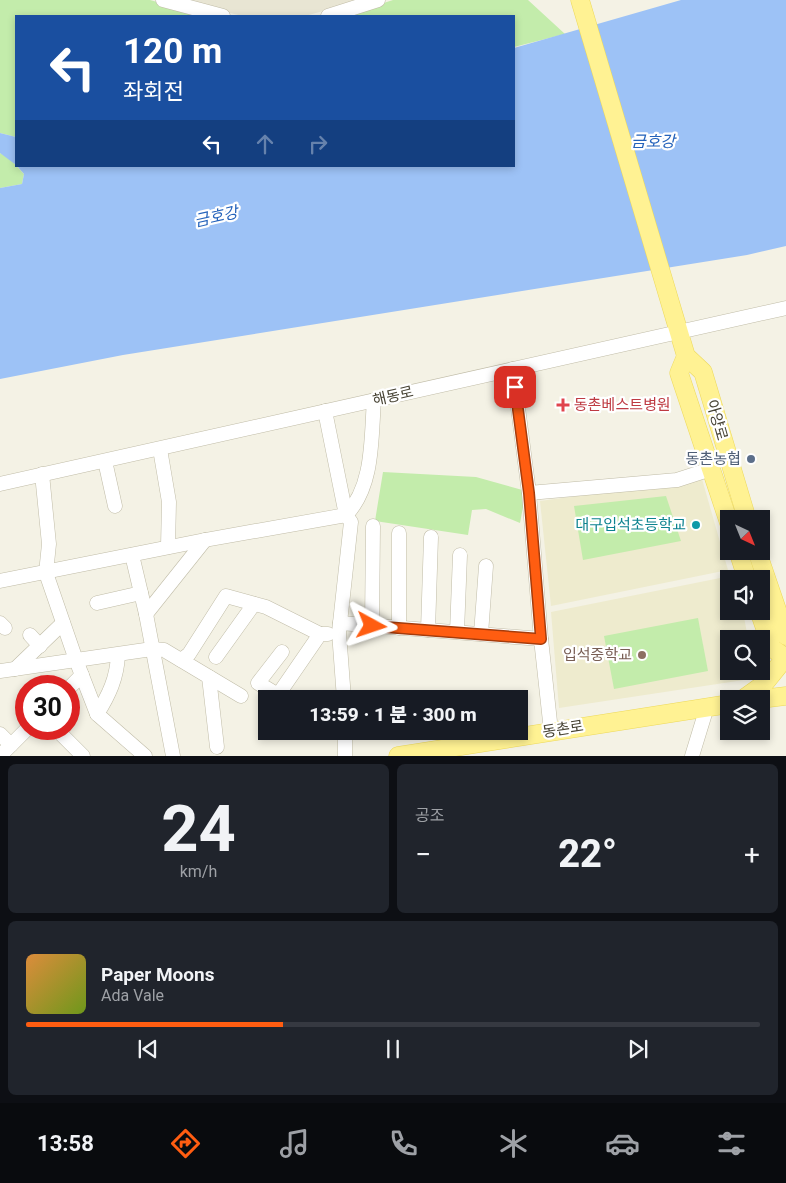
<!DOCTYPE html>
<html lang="ko">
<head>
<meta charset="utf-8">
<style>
	:root { --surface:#171b24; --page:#20242c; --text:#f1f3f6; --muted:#9ea1a6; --line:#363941; --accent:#ff5d11 }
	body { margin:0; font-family:Roboto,"Noto Sans KR",sans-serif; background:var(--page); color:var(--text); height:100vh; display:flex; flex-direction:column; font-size:19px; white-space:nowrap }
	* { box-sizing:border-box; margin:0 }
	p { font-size:16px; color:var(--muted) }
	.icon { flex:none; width:28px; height:28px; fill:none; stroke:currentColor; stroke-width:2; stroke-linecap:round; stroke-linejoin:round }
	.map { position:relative; height:756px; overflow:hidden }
	.side { display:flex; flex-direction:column; gap:8px; padding:8px; background:#0d0f14; flex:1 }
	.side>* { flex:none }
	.top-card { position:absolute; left:15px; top:15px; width:500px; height:152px; border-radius:0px; box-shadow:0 2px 8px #0003; background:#1a4fa0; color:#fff; overflow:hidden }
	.needle { width:32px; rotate:137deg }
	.tools { position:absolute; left:720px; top:510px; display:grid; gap:10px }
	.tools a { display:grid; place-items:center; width:50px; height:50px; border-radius:0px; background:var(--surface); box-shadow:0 2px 8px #0003; font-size:25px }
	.speed { position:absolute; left:15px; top:675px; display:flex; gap:10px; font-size:25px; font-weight:700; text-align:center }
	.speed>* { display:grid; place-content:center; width:65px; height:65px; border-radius:50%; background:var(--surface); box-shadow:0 2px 8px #0003; line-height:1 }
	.speed .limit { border:8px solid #d22; background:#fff; color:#111 }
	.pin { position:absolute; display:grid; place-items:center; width:42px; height:42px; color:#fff; margin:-21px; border-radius:10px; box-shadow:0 2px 8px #0006 }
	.me { position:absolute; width:55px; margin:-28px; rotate:95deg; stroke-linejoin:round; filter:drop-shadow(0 0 4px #0008) }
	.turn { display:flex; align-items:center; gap:18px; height:105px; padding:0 25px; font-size:22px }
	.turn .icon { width:65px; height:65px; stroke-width:2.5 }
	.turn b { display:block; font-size:35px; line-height:42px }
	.lanes { display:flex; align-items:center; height:48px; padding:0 25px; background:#0003; justify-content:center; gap:25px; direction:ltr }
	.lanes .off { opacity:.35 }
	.big { font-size:38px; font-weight:800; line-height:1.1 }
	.side .card { flex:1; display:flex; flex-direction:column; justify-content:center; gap:8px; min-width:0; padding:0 18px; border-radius:8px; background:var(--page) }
	.side .dial { align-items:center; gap:0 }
	.dial b { font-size:65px; line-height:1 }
	.song { display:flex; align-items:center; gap:15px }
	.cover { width:60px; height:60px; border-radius:8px; background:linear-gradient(135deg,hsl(30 70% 55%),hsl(80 70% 35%)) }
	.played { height:5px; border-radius:2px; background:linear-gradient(90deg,var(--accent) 35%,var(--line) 35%) }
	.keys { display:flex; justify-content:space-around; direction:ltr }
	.heat { display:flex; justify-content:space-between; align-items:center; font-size:28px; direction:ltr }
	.side .tiles { flex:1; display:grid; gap:8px; grid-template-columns:1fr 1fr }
	.card:last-child { grid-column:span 2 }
	.trip { position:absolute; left:258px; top:690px; width:270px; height:50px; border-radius:0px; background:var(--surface); box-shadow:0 2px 8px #0003; font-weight:800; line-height:50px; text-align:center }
	.tabs { display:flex; height:80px; justify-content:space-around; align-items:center; background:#090b0e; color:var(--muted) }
	.tabs .icon { width:35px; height:35px }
	.tabs .selected { color:var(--accent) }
	.tabs b { font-size:22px; color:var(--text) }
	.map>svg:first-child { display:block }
	.residential { fill:#e8e5d3 }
	.education { fill:#eeebce }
	.green { fill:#c3ecab }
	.water { fill:#9dc2f6 }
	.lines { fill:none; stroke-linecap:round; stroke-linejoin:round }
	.minor-casing { stroke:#c0bca7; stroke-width:15 }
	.major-casing { stroke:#edd95b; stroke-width:19 }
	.minor { stroke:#fff; stroke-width:14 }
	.major { stroke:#fff293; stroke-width:18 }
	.route-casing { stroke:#a63c0b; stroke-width:12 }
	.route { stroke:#ff5d11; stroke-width:9 }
	.health-dot { fill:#e0444e; stroke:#fff; stroke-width:2 }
	.service-dot { fill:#5c6f8a; stroke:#fff; stroke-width:2 }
	.culture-dot { fill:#0f9aa8; stroke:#fff; stroke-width:2 }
	.education-dot { fill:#8d6e63; stroke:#fff; stroke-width:2 }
	.labels { text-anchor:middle; stroke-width:4.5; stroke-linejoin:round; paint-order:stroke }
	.street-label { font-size:15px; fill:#474334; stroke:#fff }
	.health-label { font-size:15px; fill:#be3a42; stroke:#fff; text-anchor:start }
	.service-label { font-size:15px; fill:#4e5e75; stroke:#fff; text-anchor:end }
	.culture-label { font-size:15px; fill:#0d838f; stroke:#fff; text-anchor:end }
	.education-label { font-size:15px; fill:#785e54; stroke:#fff; text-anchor:end }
	.water-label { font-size:16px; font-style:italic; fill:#2563bb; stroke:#fff }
</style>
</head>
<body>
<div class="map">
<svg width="786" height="756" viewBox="0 0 786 756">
	<rect width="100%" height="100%" fill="#f4f2e5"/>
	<polygon class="residential" points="180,0 363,0 305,16 242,16"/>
	<g class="education">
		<polygon points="702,479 728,570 551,606 540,501"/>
		<polygon points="735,575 736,579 729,579 729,611 743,611 748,639 729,639 729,671 755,671 757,678 559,708 551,612"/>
	</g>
	<g class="green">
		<polygon points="0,0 150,0 208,16 16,16 16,137 0,133"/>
		<polygon points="393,0 528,0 565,34 514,47 514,16 343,16"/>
		<polygon points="0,153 9,158 24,174 22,184 0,188"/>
		<polygon points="383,472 476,477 526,491 520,523 486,509 472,510 468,535 375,521"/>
		<polygon points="666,496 681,541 583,560 574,506"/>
		<polygon points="698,618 708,671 614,689 604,636"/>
	</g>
	<g class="water">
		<polygon points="681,0 786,0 786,246 747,255 123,355 0,379 0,188 22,184 24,174 17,166 514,166 514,48"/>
		<polygon points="0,133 16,137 16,165 0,153"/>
	</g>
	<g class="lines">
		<defs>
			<g id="minor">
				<polyline points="163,0 223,16"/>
				<polyline points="328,16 378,0"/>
				<polyline points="513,369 529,493 677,480 711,469"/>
				<polyline points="325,411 346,515 351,522 339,632 344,699"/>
				<polyline points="160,449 169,502 168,547"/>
				<polyline points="105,461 115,506"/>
				<polyline points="42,474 49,544 46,573 76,660 97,714 145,756"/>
				<polyline points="0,484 786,308"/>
				<polyline points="529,493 541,639 551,731"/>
				<polyline points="399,533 399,628"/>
				<polyline points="132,555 146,614 173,756"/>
				<path d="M0 581 205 540 346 515C374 486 371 438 374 400"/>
				<polyline points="97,603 141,593"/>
				<polyline points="146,614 205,540"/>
				<polyline points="0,623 5,628"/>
				<polyline points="340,623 541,639"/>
				<polyline points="372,625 373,526"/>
				<polyline points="428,630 431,537"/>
				<polyline points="457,632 460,555"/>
				<polyline points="481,634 486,566"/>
				<polyline points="30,635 40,646"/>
				<polyline points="282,652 258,683 278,695 320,634 328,634"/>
				<polyline points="216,657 254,604"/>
				<polyline points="181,660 189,654 226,596 266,607 320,634"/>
				<polyline points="15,669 63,623"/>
				<polyline points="0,671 152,649 164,650 241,696"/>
				<polyline points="209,677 217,747"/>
				<polyline points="69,688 82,675"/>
				<path d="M97 714C109 695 117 678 118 655"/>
				<polyline points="56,729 83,756"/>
				<polyline points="345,731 345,756"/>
				<polyline points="0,734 11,745 27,729"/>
				<polyline points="0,756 11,745"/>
				<polyline points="692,756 707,707"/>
			</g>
			<g id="major">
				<polyline points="580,0 686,356 703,372 747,519"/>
				<polyline points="686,356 679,373 729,523"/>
				<polyline points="738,551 747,579"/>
				<polyline points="757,551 786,636"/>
				<polyline points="759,611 772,648 786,658"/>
				<polyline points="743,699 764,684 785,658"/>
				<polyline points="761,699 786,696"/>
				<polyline points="398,756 729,704"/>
			</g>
		</defs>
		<use href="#minor" class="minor-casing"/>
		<use href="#major" class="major-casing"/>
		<use href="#minor" class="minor"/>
		<use href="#major" class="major"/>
	</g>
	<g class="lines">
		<defs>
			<polyline id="route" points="372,626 541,639 529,493 515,387"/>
		</defs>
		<use href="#route" class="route-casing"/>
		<use href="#route" class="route"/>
	</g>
	<path class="health-dot" d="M560.5 397.5h5v5h5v5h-5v5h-5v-5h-5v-5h5z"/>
	<circle class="service-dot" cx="751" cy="459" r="5"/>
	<circle class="culture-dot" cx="696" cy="525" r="5"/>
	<circle class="education-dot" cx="642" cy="655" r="5"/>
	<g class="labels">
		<g class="street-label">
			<text transform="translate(393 396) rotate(-13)" y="5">해동로</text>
			<text transform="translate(717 420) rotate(74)" y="5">아양로</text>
			<text transform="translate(563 729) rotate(-9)" y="5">동촌로</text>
		</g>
		<g class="health-label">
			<text x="574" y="410">동촌베스트병원</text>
		</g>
		<g class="service-label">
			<text x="741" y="464">동촌농협</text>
		</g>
		<g class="culture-label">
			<text x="686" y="530">대구입석초등학교</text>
		</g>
		<g class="education-label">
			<text x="632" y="660">입석중학교</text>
		</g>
		<g class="water-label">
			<text x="653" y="147">금호강</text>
			<text transform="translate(216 216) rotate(-13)" y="6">금호강</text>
		</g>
	</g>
</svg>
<div class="tools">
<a><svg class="needle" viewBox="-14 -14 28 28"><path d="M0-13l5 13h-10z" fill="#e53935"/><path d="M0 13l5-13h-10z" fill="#9ea1a6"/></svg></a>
<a><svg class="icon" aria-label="sound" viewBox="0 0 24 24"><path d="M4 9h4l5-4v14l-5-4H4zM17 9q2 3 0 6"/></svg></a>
<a><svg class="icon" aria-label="search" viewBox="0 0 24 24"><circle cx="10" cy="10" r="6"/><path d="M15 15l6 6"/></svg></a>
<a><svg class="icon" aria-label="layers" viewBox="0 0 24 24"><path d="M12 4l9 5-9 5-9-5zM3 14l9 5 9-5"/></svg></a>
</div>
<div class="speed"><div class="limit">30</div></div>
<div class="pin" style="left:515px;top:387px;background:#d93025"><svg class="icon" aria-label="arrive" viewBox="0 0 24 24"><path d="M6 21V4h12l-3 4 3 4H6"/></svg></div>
<svg class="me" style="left:372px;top:626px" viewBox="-20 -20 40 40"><path d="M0-17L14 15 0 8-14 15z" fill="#ff5d11" stroke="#fff" stroke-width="4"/></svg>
<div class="trip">13:59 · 1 분 · 300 m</div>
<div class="top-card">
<div class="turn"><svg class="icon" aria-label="left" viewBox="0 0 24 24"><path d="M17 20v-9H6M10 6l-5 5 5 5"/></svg><div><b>120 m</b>좌회전</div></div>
<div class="lanes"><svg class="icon" aria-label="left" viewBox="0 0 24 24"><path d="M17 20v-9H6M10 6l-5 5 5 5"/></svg><svg class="icon off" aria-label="ahead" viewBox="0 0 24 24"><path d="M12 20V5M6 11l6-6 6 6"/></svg><svg class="icon off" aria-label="right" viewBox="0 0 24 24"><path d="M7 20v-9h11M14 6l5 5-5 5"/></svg></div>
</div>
</div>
<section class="side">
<div class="tiles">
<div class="card dial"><b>24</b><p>km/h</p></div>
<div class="card"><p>공조</p>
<div class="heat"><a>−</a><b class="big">22°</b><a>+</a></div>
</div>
<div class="card">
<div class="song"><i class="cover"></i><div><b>Paper Moons</b><p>Ada Vale</p></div></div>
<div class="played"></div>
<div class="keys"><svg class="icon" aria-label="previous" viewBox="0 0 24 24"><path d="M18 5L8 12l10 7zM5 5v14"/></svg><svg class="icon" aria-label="pause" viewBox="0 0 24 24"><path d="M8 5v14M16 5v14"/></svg><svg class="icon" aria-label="next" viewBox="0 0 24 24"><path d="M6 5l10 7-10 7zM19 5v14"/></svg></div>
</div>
</div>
</section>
<nav class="tabs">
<b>13:58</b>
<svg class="icon selected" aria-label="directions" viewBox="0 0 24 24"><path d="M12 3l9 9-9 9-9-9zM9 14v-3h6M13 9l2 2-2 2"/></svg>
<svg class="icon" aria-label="music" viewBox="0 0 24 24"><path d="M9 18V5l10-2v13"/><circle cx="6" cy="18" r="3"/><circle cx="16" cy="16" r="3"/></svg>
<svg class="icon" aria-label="phone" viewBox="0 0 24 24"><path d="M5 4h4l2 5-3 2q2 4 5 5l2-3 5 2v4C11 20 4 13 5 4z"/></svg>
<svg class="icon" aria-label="climate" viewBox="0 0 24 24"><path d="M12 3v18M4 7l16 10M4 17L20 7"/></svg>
<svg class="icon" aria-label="car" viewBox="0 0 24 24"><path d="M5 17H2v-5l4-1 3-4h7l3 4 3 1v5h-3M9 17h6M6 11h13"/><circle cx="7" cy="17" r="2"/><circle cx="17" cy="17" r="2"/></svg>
<svg class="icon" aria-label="filters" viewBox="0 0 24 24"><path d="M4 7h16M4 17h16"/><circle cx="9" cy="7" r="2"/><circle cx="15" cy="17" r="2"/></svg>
</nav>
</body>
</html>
